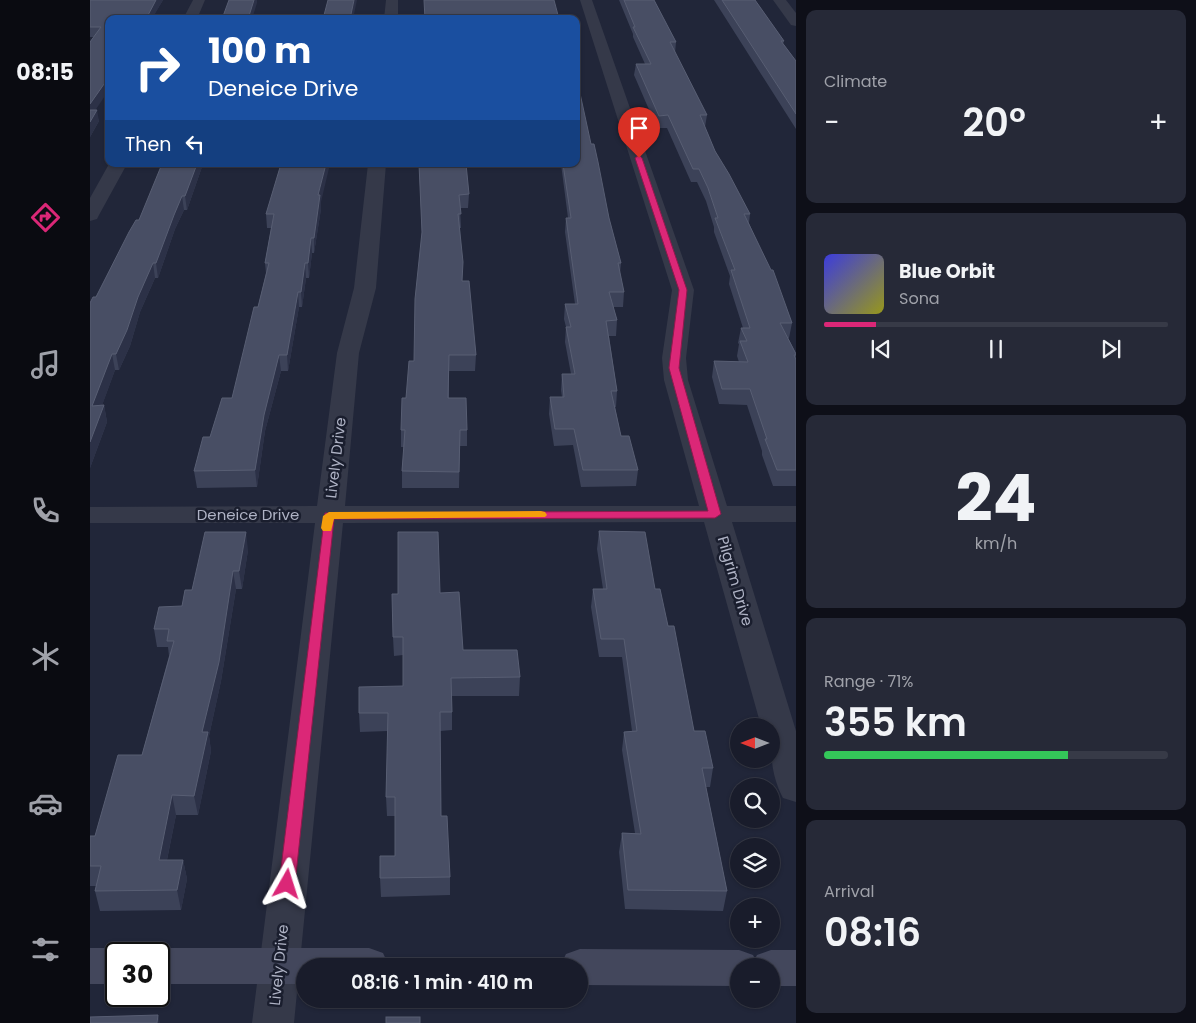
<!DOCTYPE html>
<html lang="en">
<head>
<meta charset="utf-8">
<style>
	:root { --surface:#191c2b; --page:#262937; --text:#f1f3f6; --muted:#9fa1a9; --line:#373a47; --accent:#db2777 }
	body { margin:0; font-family:Poppins,sans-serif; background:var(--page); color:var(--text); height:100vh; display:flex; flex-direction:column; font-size:19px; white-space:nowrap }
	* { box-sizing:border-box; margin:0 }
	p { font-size:16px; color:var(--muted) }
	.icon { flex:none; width:28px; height:28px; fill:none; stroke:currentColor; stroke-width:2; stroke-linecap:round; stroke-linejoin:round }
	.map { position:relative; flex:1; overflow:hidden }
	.side { display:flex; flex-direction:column; gap:10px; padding:10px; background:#0e0f18; width:400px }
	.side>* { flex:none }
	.banner { position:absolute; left:15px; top:15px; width:475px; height:152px; border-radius:10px; box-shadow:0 1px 4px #0004,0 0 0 1px var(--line); background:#1a4fa0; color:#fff; overflow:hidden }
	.needle { width:32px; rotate:270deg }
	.buttons { position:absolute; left:640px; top:718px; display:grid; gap:10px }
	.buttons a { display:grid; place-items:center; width:50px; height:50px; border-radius:50%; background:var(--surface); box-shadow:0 1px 4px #0004,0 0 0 1px var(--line); font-size:25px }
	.speed { position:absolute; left:15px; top:942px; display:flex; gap:10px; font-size:25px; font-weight:700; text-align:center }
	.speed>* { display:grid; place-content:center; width:65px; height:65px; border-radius:50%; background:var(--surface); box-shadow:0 1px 4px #0004,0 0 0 1px var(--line); line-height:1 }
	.speed .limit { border:2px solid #111; border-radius:8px; background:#fff; color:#111 }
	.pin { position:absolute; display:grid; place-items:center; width:42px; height:42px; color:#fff; margin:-51px -21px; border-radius:50% 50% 50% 0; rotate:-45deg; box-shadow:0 0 5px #0007 }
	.pin .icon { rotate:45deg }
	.me { position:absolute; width:55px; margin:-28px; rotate:6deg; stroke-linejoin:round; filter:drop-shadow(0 0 4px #0008) }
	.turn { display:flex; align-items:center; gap:18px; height:105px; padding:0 20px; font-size:22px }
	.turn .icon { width:65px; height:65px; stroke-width:2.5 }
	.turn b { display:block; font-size:35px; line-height:42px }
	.then { display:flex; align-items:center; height:48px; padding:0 20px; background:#0003; gap:10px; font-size:19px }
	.big { font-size:38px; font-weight:600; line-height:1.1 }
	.side .widget { flex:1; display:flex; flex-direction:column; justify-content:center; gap:8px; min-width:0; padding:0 18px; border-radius:10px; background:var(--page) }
	.side .dial { align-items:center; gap:0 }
	.dial b { font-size:65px; line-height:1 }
	.song { display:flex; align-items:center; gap:15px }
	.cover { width:60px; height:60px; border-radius:8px; background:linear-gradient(135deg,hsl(240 70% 55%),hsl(60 70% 35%)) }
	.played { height:5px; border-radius:2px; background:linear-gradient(90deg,var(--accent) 15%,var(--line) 15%) }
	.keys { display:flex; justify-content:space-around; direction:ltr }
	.heat { display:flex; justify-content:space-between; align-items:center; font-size:28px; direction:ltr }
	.charge { height:8px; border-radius:4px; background:linear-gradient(90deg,#34c759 71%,var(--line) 0) }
	.trip { position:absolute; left:206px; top:958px; width:292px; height:50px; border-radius:25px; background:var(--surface); box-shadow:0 1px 4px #0004,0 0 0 1px var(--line); font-weight:600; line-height:50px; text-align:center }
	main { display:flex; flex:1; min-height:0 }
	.dock { display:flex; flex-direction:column; width:90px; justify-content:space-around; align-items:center; background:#0a0b11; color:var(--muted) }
	.dock .icon { width:35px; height:35px }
	.dock .active { color:var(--accent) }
	.dock b { font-size:22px; color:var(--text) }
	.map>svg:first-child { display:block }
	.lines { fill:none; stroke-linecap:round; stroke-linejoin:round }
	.street { fill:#353949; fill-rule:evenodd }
	.secondary { fill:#43475c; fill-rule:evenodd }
	.wall { fill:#3c4258 }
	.shaded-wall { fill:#2c3147 }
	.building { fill:#484e64; stroke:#585e73 }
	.route { fill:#db2777; stroke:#8e194d }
	.slow { fill:#f59e0b }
	.labels { text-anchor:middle; stroke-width:5; stroke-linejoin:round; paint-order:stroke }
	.street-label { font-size:15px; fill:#afb3c5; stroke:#1a1e2e }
</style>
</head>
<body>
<main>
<nav class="dock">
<b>08:15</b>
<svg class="icon active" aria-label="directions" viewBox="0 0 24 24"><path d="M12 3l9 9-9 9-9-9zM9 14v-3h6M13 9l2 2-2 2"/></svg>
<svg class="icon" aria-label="music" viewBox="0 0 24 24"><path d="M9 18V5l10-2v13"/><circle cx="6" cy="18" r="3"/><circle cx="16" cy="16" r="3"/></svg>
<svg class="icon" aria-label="phone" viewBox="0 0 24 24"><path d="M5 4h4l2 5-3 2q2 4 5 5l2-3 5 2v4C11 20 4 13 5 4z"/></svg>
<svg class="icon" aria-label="climate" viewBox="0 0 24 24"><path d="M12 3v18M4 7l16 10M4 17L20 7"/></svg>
<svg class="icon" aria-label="car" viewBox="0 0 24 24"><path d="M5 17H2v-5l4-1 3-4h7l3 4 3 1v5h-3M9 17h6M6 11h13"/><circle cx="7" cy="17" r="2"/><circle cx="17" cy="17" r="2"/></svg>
<svg class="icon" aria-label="filters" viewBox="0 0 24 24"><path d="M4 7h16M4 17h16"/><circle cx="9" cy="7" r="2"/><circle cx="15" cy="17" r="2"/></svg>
</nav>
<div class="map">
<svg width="706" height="1023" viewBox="0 0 706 1023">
	<rect width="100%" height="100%" fill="#212639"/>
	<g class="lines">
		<g class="street">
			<polygon points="103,0 115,0 107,19 93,19"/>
			<polygon points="296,0 308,0 308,19 294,19"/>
			<path d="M490 0H502L604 290 596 358 598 380 637 506H706V522H642L706 731V802L693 798C680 773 681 753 681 726H671L614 522 253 523 204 1023H162L225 523H0V507L227 506 247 353 264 288 278 164H296L286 288 269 353 255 506H609L574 380 572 358 582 290Z"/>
			<polygon points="683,0 696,0 706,13 706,26 701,25"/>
			<polygon points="19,164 37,164 9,215 7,219 0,221 0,198"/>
		</g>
		<g class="secondary">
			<polygon points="0,948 26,948 40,953 26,954 26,984 0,984"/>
			<polygon points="69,948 279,948 293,953 299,966 215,966 215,984 69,984 69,954 54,954"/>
			<polygon points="490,949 649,950 663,955 665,959 667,955 681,950 706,950 706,986 681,986 681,966 649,966 649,986 490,985 490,966 470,966 476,954"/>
		</g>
	</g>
	<g class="wall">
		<polygon points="0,0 73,0 5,110 9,121 0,137 0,42 4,37 0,37"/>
		<polygon points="529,0 564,0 586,42 585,53 617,115 615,127 625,151 660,214 659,223 702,323 699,338 698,338 706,354 706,486 683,486 672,455 672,451 657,405 629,404 622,377 624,361 649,362 647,356 649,344 648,343 651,328 653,328 639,284 640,276 624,232 624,227 616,201 607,182 601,182 577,128 567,128 544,75 546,64 555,64 543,37 543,34"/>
		<polygon points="624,0 665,0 694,41 693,44 706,61 706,129"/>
		<polygon points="501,144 519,218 531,263 530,273 534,292 533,307 523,307 527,320 526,336 519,336 527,391 526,407 525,407 531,436 548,470 546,486 491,487 483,445 464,446 459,414 460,397 472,397 471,390 472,374 481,374 475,342 476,327 474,319 475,304 485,304 475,232 476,218 478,218 471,164 486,164"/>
		<polygon points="113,164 97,210 94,210 85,229 68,278 65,278 50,312 40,346 29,370 25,370 12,405 14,405 17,422 0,468 6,297 49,220"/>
		<polygon points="329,164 379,194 378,208 370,208 371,228 370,228 372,281 386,355 385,371 359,371 359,398 377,430 377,446 370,446 369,488 312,488 312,471 314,447 311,447 311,430 316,398 324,361 332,235"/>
		<polygon points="231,202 231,209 224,253 222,253 219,278 216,278 212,307 209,307 198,371 191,371 175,431 167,487 107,488 104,471 120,437 142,398 168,307 176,273 175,263 181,228 177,228 176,214"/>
		<polygon points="509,531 565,589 578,626 604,731 623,768 620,787 616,787 637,891 633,911 535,909 529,852 532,833 545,833 532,750 534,732 542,731 532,657 509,657 501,607 503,589 513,589 507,549"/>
		<polygon points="158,550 152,589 146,589 131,681 119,736 121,751 108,815 86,815 77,860 93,860 97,879 91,910 10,911 5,891 6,886 0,886 0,836 5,836 52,755 79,656 78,647 67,647 64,629 92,606 102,590"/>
		<polygon points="350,593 373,650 430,677 429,696 362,696 362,730 350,731 351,816 360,877 360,895 291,897 290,878 305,856 305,816 297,816 296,797 298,731 270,732 269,713 313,686 313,655 304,656 303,637"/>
	</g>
	<g class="shaded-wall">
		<polygon points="66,0 73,0 62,19 56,19"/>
		<polygon points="164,0 167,0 167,3 162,19 158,19"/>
		<polygon points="264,0 267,0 263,19 260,19"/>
		<polygon points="19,77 19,90 0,118 0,104"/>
		<polygon points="7,110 9,121 0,137 0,122"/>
		<polygon points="107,164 113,164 97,210 95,196"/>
		<polygon points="236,164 240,164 231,202 231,209 224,253 224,238 228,195"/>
		<polygon points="92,196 94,210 85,229 68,278 66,263 84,215"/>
		<polygon points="221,238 222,253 219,278 218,263"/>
		<polygon points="63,263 65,278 50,312 40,346 29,370 26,354 48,297"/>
		<polygon points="215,263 216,278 212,307 211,292"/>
		<polygon points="208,292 209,307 198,371 197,355"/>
		<polygon points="22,354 25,370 6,422 2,406"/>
		<polygon points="189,355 191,371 175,431 167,487 165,470 174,415"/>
		<polygon points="14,405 17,422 0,468 0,442"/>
		<polygon points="156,532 158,550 152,589 149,571"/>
		<polygon points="143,571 146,589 131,681 119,736 121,751 108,815 104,796 112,732"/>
		<polygon points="82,795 86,815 73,879 69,860"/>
		<polygon points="93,860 97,879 91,910 87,890"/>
		<polygon points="68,1015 70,1023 67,1023"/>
	</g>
	<g class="building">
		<polygon points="0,0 66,0 56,19 19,19 19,77 0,104 0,42 11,27 0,27"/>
		<polygon points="139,0 164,0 158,19 132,19"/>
		<polygon points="238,0 264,0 260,19 233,19"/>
		<polygon points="334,0 464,0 469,19 335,19"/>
		<polygon points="534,0 564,0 586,42 580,42 617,115 610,115 625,151 639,174 660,214 654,214 681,270 683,270 702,323 690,323 706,354 706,355 704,355 706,360 706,470 687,470 675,439 677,439 660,389 632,389 624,361 658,362 650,341 657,341 651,328 660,328 641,270 645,270 625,218 628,218 618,188 609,169 603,169 578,115 569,116 546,64 561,64 543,27 545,27"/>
		<polygon points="632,0 665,0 694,41 691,41 706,61 706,114"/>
		<polygon points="486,75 501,144 504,144 508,162 519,218 531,263 528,263 534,292 519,292 527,320 516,321 527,391 521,391 531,436 539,436 548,470 493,470 484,429 465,429 460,397 474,397 472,374 485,374 476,327 481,327 475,304 488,304 476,218 481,218 473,164 486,164"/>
		<polygon points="0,110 7,110 0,122"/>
		<polygon points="72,164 107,164 95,196 92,196 84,215 66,263 63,263 48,297 37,330 26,354 22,354 2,406 14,405 0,442 0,303 3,297 6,297 39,232 46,220 49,220"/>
		<polygon points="191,164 236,164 228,195 230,195 224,238 221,238 218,263 215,263 211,292 208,292 197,355 189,355 174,415 165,470 104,471 113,437 120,437 132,398 142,398 164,307 168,307 179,263 175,263 184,214 176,214"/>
		<polygon points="329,164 376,164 379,194 369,195 371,214 368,214 373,262 372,281 379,281 386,355 359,355 358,398 376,398 377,430 370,430 369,472 312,471 315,430 311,430 312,398 316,398 319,361 324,361 325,299 332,232"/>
		<polygon points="509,531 555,532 565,589 570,589 578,626 584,626 604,731 615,731 623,768 612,768 637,891 538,890 532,833 551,834 534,732 547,731 534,639 511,639 503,589 517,589"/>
		<polygon points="115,532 156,532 149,571 143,571 129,662 112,732 118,732 104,796 82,795 69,860 93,860 87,890 5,891 11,866 0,866 0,836 5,836 28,755 52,755 84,641 77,641 79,629 64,629 69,607 92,606 95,590 102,590"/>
		<polygon points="308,532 348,532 350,593 369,592 373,650 427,650 430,677 361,678 362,712 350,712 351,816 357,816 360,877 290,878 290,856 305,856 305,797 296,797 298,713 269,713 269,687 313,686 313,637 303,637 302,594 308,594"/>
		<polygon points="68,1015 67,1023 0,1023 0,1017"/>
		<rect x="296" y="1017" width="34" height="6"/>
	</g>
	<polygon class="route" points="549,155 552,158 597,290 589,368 631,514 625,518 244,519 205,884 203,889 197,891 192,889 189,884 235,513 618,511 579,368 589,290 545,158"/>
	<polygon class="slow" points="451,511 455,512 457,515 455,517 244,519 241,531 233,531 231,528 233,516 239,512"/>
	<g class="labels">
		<g class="street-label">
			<text transform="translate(246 458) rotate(-83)" y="5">Lively Drive</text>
			<text x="158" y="520">Deneice Drive</text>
			<text transform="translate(645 581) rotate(74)" y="5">Pilgrim Drive</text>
			<text transform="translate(189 965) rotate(-84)" y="5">Lively Drive</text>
		</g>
	</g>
</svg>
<div class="buttons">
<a><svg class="needle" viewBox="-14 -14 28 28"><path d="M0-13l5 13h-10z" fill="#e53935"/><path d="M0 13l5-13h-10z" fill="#9fa1a9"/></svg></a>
<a><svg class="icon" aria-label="search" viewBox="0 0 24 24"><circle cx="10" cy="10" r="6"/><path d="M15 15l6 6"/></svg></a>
<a><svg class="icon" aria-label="layers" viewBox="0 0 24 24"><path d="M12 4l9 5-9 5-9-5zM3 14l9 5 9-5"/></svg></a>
<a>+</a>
<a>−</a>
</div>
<div class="speed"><div class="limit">30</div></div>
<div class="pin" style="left:549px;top:158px;background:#d93025"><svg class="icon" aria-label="arrive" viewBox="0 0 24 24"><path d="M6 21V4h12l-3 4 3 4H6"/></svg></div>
<svg class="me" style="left:197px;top:884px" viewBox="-20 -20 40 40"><path d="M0-17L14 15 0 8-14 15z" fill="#db2777" stroke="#fff" stroke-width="4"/></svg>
<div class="trip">08:16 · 1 min · 410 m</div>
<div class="banner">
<div class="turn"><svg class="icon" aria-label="right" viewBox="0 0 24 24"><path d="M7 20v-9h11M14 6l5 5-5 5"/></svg><div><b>100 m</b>Deneice Drive</div></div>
<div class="then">Then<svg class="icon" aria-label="left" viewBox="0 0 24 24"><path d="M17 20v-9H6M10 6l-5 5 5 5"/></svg></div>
</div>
</div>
<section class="side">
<div class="widget"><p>Climate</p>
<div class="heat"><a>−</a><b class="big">20°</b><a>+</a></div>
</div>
<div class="widget">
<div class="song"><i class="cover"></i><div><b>Blue Orbit</b><p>Sona</p></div></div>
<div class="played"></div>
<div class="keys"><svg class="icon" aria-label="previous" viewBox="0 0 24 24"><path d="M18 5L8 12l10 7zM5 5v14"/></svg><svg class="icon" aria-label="pause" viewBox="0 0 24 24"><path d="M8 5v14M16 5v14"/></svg><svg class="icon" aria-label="next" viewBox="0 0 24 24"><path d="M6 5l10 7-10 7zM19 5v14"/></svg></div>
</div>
<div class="widget dial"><b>24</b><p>km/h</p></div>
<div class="widget"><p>Range · 71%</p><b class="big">355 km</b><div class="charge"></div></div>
<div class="widget"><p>Arrival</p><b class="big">08:16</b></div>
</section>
</main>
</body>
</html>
